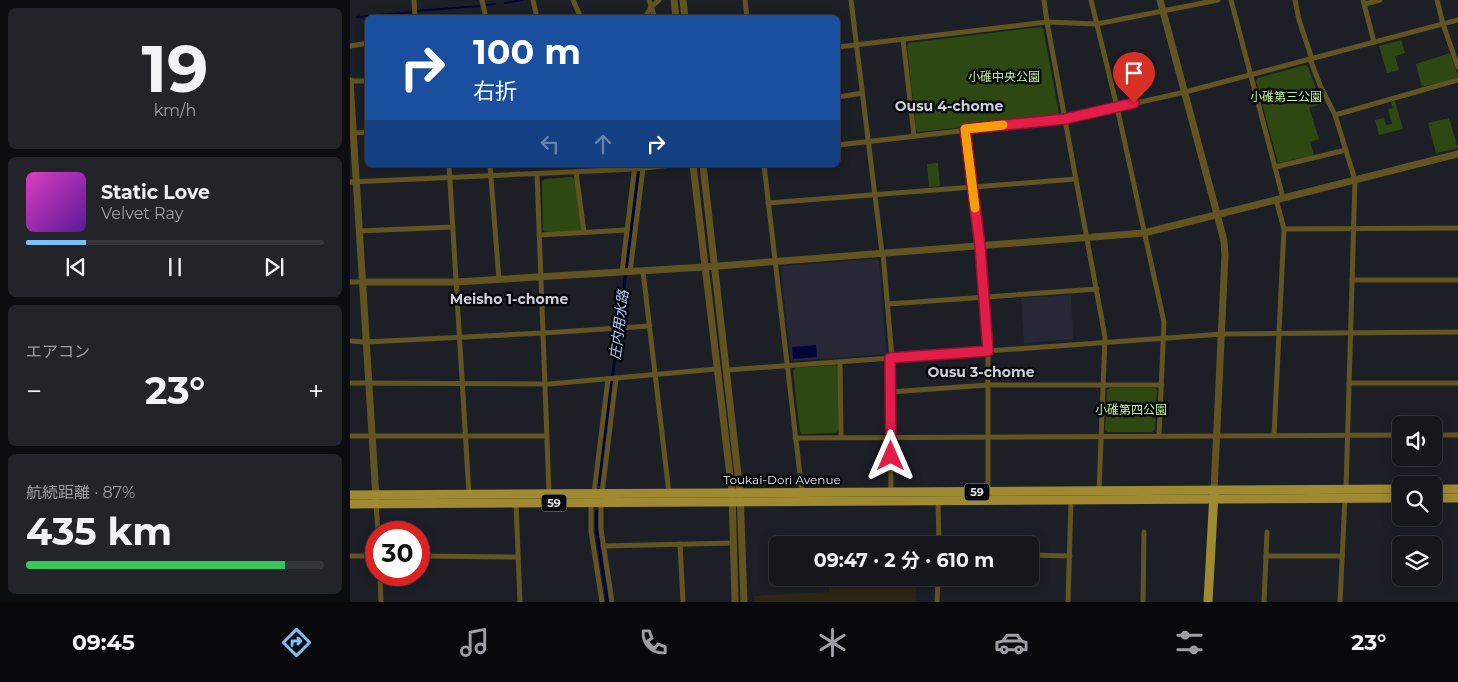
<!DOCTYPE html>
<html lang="ja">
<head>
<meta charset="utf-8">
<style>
	:root { --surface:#16171d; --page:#23242a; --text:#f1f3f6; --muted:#9e9fa4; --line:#35363b; --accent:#79bff8 }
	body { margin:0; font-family:Montserrat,"Noto Sans JP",sans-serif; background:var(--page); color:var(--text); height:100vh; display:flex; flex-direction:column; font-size:19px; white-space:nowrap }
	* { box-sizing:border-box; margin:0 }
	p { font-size:16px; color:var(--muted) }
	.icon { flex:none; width:28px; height:28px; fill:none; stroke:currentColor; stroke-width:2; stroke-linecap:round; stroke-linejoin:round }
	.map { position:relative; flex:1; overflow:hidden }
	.side { display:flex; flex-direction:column; gap:8px; padding:8px; background:#0c0d10; width:350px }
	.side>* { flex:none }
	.top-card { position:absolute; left:15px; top:15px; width:475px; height:152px; border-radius:8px; box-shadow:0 2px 12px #0003,0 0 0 1px var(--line); background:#1a4fa0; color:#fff; overflow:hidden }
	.tools { position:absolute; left:1042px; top:416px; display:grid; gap:10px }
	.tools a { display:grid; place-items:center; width:50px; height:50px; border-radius:8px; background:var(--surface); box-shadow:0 2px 12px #0003,0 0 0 1px var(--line); font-size:25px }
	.speed { position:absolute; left:15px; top:521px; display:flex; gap:10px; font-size:25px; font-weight:700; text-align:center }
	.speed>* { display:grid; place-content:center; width:65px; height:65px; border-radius:50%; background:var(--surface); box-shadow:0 2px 12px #0003,0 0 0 1px var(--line); line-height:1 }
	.speed .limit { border:8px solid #d22; background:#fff; color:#111 }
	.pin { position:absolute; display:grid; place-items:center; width:42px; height:42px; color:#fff; margin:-51px -21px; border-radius:50% 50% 50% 0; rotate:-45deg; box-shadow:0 0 5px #0007 }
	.pin .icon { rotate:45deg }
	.me { position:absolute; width:55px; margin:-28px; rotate:0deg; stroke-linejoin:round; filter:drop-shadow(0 0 4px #0008) }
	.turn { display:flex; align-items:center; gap:18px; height:105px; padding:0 25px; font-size:22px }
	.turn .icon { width:65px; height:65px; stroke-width:2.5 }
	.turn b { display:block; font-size:35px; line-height:42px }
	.lanes { display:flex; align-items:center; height:48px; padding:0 25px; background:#0003; justify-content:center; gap:25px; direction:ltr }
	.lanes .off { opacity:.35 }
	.big { font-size:38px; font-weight:700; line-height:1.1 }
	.side .tile { flex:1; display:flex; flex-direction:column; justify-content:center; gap:8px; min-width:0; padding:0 18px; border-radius:8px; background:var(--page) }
	.side .dial { align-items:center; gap:0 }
	.dial b { font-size:65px; line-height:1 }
	.song { display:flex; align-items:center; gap:15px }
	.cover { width:60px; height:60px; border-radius:8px; background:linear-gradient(135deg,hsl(310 70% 55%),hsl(270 70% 35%)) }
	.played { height:5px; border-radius:2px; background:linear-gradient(90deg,var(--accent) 20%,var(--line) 20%) }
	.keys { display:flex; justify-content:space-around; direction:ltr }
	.heat { display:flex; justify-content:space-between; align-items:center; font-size:28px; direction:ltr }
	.charge { height:8px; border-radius:4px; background:linear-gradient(90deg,#34c759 87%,var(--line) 0) }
	.trip { position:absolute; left:419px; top:536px; width:270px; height:50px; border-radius:8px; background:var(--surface); box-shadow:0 2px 12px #0003,0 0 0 1px var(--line); font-weight:700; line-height:50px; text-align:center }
	.dock { display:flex; height:80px; justify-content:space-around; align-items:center; background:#09090c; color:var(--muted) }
	.dock .icon { width:35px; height:35px }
	.dock .on { color:var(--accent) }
	.dock b { font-size:22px; color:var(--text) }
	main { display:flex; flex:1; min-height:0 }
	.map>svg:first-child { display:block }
	.industrial { fill:#2d2615 }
	.built { fill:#262836 }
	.green { fill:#2e4811 }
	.water { fill:#00053a }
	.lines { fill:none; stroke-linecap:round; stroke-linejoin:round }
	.stream { stroke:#00053a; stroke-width:2 }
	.minor { stroke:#625420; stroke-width:5 }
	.tertiary { stroke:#625420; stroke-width:7 }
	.primary { stroke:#9f8a31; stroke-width:9 }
	.route-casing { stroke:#92132f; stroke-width:12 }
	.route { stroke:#e11d48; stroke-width:9 }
	.slow { stroke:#f59e0b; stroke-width:9 }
	.labels { text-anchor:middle; stroke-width:5; stroke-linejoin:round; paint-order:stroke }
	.shield { fill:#08090c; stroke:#a1a2a7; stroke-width:1 }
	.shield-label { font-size:11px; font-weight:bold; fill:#e3e4ea }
	.park-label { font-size:12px; fill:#c0f194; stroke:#08090c }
	.street-label { font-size:12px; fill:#e3e4ea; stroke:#08090c }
	.neighbourhood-label { font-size:14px; font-weight:bold; fill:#cdcfda; stroke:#08090c }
	.water-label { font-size:14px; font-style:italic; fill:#adc8fc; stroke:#08090c }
</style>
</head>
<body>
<main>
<section class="side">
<div class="tile dial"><b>19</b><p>km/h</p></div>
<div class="tile">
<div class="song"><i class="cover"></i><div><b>Static Love</b><p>Velvet Ray</p></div></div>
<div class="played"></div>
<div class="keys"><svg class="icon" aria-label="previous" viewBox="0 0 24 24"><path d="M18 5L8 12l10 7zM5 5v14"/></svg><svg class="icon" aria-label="pause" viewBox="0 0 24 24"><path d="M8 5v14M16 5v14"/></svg><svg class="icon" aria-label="next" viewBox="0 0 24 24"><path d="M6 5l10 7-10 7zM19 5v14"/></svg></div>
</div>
<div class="tile"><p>エアコン</p>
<div class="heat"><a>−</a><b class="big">23°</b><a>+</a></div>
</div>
<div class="tile"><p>航続距離 · 87%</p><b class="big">435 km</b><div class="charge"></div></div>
</section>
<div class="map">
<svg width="1108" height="602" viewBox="0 0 1108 602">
	<rect width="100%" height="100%" fill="#1d1f27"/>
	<g class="industrial">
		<polygon points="477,536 546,536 546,545 478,545"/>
		<polygon points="479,578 566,578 566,602 404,602 404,596 479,592"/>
	</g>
	<g class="built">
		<polygon points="527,259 529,261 536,350 534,354 444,361 441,359 431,269 433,266"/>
		<polygon points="721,295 723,339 674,343 671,298"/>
	</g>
	<g class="green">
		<polygon points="691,27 693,28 709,114 706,117 569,132 566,130 557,45 559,43"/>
		<polygon points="1051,40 1055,53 1045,56 1049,70 1037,73 1029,46"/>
		<polygon points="1100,53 1108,75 1107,78 1072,87 1066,64"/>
		<polygon points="955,65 958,67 965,86 974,103 959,108 969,139 960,142 964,155 928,163 906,81 908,78"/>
		<polygon points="1045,101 1053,129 1029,135 1025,120 1034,118 1036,125 1042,124 1038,109 1043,108 1041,102"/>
		<polygon points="1099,118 1108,148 1086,153 1078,123"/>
		<polygon points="588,163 590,186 579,187 577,164"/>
		<polygon points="222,177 225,180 232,229 230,231 195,232 193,230 192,182 194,179"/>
		<polygon points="485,365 488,367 488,431 485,433 452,434 450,432 443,371 445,368"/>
		<polygon points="760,388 805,388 807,390 805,429 802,432 757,432 755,430 757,390"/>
	</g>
	<g class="water">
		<polygon points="288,165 291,165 250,486 247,486"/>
		<polygon points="466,345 467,357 443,359 442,347"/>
		<polygon points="245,510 248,510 248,531 259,602 256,602 245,530"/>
	</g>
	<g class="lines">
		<g class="stream">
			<polyline points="155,3 173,0"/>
			<polyline points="136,5 145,4"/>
			<polyline points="66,11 129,6"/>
			<polyline points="7,17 63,12"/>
		</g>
		<g class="minor">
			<polyline points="64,0 65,18"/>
			<polyline points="132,0 136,18"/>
			<polyline points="183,0 187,18"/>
			<polyline points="223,0 231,18"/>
			<polyline points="299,0 305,18"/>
			<polyline points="395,0 397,18"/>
			<polyline points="501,0 532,253"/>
			<polyline points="694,0 697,22 755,337 749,491"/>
			<polyline points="741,0 767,107 814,322 809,436"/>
			<polyline points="881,0 933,198"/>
			<polyline points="945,0 949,20 962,59"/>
			<polyline points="1013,0 1024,42"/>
			<polyline points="1087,0 1093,24 1108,67"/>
			<polyline points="1015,4 1030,0"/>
			<polyline points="295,18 301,7 309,0"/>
			<polyline points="553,39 564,136"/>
			<polyline points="0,46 18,43"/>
			<polyline points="488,47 697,22 747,24 868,0"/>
			<polyline points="960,59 970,85 985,115 1005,180 996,490"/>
			<polyline points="0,81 18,81"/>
			<polyline points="488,97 512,93"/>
			<polyline points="985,115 1108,80"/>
			<polyline points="615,129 629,246 638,351 638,493"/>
			<polyline points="3,133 18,132"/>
			<polyline points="488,145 715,119 835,92 1108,20"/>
			<polyline points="99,165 119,494"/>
			<polyline points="140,165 149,280"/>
			<polyline points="414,165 452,492"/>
			<polyline points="925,167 996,150"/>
			<polyline points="226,172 234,232"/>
			<polyline points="187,174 199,493"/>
			<polyline points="0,182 285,169 322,165"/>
			<polyline points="418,203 726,179"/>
			<polyline points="934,229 1108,228"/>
			<polyline points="9,231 103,227"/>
			<polyline points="189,235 277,230"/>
			<polyline points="533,253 542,358"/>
			<polyline points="293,271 319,493"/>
			<polyline points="272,272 285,165"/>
			<polyline points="280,272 293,168"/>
			<polyline points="1002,280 1108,280"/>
			<polyline points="0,282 13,282"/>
			<polyline points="538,304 747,289"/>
			<polyline points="0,341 16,342 193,333 300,326"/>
			<polyline points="540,358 541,492"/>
			<polyline points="490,362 491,437"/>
			<polyline points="377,370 872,334 1108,332"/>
			<polyline points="0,383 199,384 366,369"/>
			<polyline points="999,383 1108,383"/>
			<polyline points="540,392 638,385 812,385"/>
			<polyline points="1084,435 1108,435"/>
			<polyline points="0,436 197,436"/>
			<polyline points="924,436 934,229 926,199"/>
			<polyline points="445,438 1051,435"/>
			<polyline points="244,493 258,379"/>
			<polyline points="252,493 266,378"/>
			<polyline points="588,501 589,545"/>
			<polyline points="166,503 170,602"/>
			<polyline points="241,503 241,531 252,602"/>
			<polyline points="251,503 251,529 262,602"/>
			<polyline points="26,504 28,532"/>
			<polyline points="330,544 333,602"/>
			<polyline points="253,546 384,543"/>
			<polyline points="680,555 720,556"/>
			<polyline points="0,556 26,556"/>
			<polyline points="69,556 168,557"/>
			<polyline points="916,556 992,556"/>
			<polyline points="30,575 31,602"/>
			<polyline points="587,602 588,578"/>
			<polyline points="718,602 721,500"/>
			<polyline points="793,602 794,532"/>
			<polyline points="914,602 917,532"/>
			<polyline points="990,602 995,498"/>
		</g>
		<g class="tertiary">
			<polyline points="324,0 326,18"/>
			<polyline points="333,0 335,18"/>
			<polyline points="810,0 867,214 874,241 875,255 864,491"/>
			<polyline points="0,81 26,498"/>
			<polyline points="343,165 382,492 385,602"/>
			<polyline points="353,165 390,492 394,602"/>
			<polyline points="13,282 106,282 355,267 794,233 1108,154"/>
		</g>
		<g class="primary">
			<polyline points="1084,489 1108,489"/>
			<polyline points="0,495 1051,489"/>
			<polyline points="1084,498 1108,498"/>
			<polyline points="0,504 1051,498"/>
			<polyline points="858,602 864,493"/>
		</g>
	</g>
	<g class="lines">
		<defs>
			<polyline id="route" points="541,456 540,358 638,351 630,246 615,129 715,119 784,103"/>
		</defs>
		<use href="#route" class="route-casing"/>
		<use href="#route" class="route"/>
		<polyline class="slow" points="625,208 615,129 653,125"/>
	</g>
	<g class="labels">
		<g class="shield">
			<rect x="614.5" y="483.5" width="25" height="17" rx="4"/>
			<rect x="191.5" y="494.5" width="25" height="17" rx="4"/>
		</g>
		<g class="shield-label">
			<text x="627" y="496">59</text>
			<text x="204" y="507">59</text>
		</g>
		<g class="park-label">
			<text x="654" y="81">小碓中央公園</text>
			<text x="936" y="101">小碓第三公園</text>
			<text x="781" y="414">小碓第四公園</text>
		</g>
		<g class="street-label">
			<text x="432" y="484">Toukai-Dori Avenue</text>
		</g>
		<g class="neighbourhood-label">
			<text x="599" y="111">Ousu 4-chome</text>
			<text x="159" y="304">Meisho 1-chome</text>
			<text x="631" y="377">Ousu 3-chome</text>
		</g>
		<g class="water-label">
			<text transform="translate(269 325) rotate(-83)" y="5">庄内用水路</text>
		</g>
	</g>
</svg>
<div class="tools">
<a><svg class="icon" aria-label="sound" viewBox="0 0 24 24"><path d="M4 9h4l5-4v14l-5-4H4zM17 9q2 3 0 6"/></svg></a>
<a><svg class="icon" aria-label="search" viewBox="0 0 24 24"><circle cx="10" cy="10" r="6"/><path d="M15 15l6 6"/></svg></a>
<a><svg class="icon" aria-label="layers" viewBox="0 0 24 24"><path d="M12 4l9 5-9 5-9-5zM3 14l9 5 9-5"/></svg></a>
</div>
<div class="speed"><div class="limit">30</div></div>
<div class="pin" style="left:784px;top:103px;background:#d93025"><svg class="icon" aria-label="arrive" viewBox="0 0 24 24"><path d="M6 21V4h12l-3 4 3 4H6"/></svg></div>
<svg class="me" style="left:541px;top:456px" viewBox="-20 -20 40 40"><path d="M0-17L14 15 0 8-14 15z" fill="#e11d48" stroke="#fff" stroke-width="4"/></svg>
<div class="trip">09:47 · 2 分 · 610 m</div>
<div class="top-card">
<div class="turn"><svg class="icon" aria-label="right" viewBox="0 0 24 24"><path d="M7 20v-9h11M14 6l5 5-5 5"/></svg><div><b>100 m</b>右折</div></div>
<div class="lanes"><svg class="icon off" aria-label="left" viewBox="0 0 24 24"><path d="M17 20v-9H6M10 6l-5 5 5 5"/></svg><svg class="icon off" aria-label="ahead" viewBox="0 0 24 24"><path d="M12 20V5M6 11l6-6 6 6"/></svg><svg class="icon" aria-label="right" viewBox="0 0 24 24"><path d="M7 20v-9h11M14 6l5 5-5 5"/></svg></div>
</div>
</div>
</main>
<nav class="dock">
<b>09:45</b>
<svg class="icon on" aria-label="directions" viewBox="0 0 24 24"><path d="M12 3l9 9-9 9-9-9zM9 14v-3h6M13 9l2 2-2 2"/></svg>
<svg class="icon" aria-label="music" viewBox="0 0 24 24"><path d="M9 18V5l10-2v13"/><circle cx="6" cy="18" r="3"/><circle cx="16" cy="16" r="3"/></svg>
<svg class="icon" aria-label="phone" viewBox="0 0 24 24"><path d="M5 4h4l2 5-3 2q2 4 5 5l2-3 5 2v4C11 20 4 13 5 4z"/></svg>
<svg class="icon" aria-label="climate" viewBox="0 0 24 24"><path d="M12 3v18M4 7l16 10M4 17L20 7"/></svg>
<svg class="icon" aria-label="car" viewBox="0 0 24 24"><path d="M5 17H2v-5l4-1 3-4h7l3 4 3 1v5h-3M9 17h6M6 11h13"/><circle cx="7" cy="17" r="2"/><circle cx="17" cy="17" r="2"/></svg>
<svg class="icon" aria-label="filters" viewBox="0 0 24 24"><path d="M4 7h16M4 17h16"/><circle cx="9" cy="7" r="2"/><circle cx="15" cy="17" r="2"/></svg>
<b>23°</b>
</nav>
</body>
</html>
